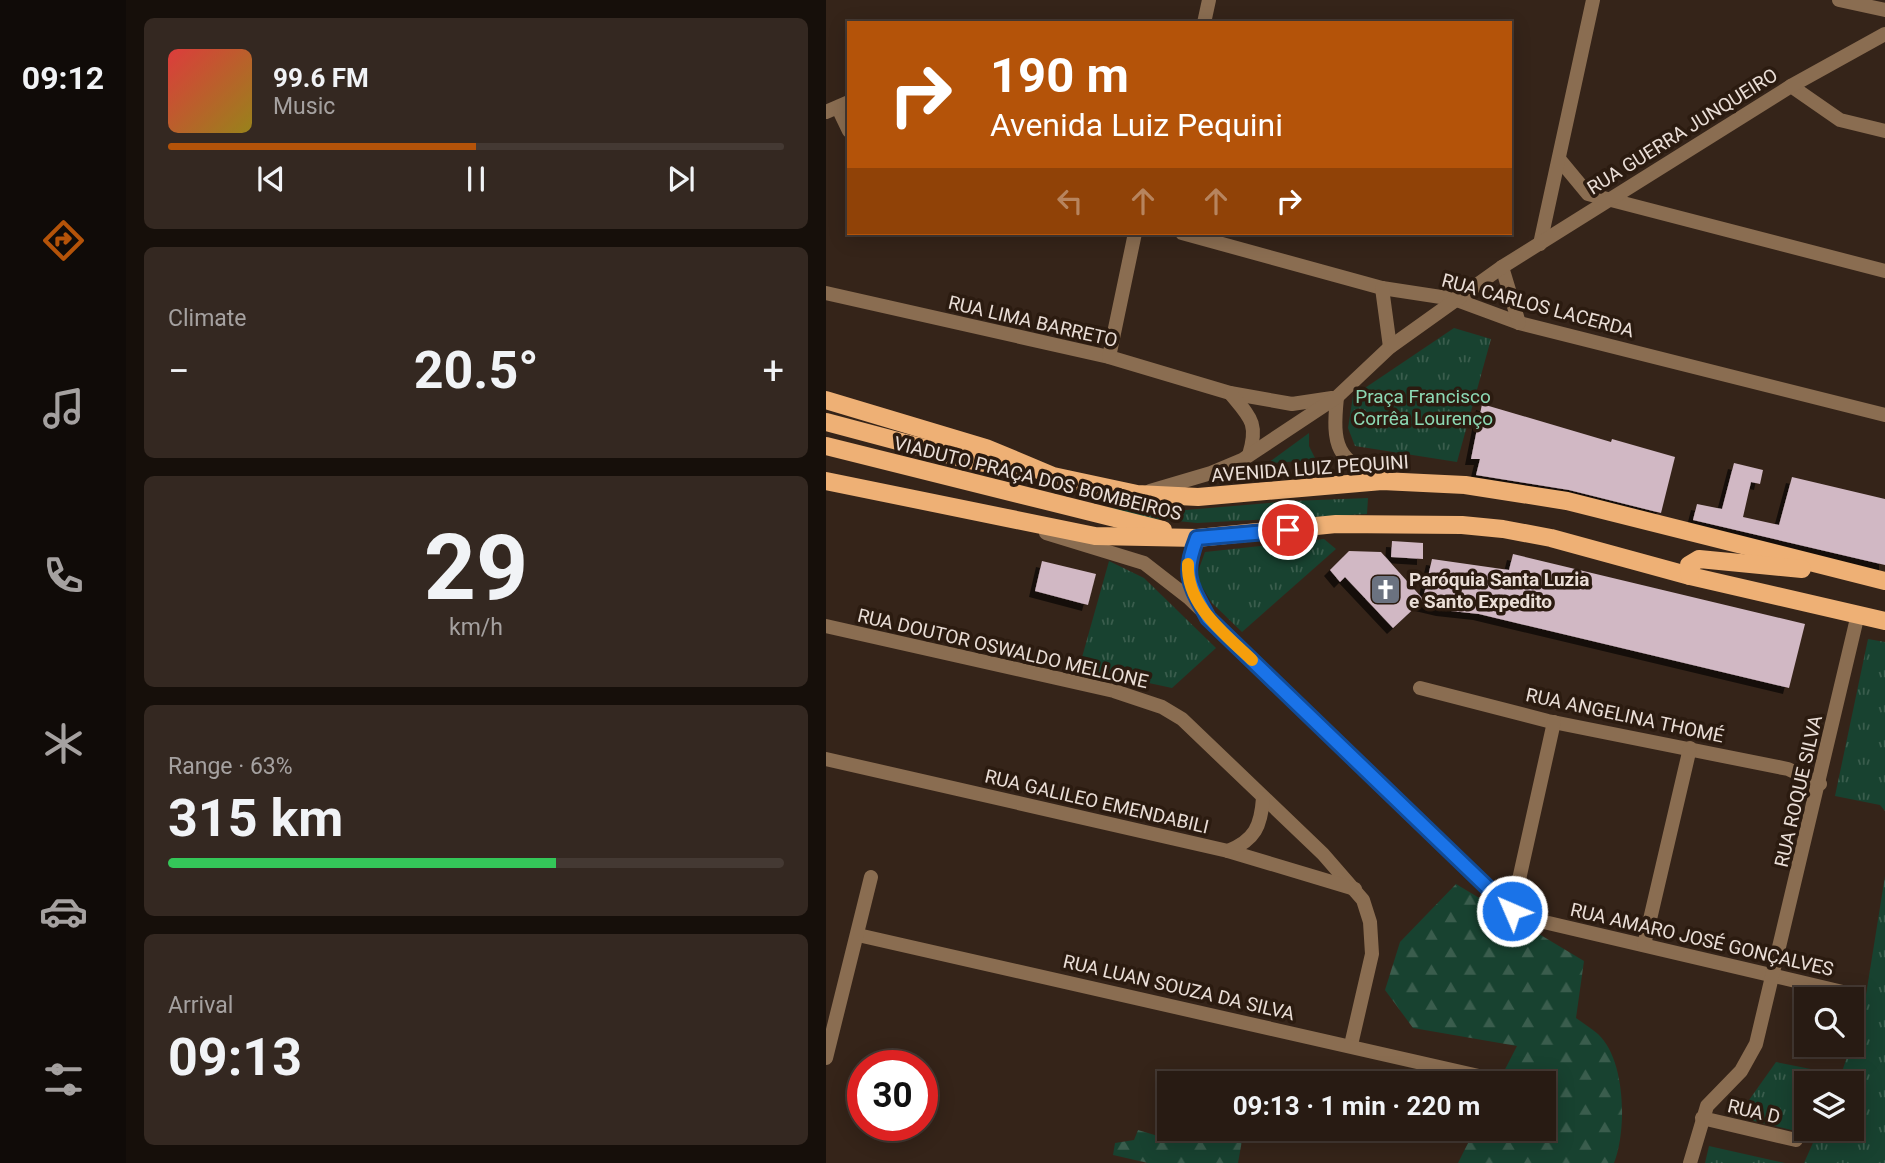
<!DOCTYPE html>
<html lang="en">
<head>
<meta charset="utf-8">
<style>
	:root { --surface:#281b13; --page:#342821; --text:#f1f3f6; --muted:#a5a1a0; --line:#443933; --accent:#b45309 }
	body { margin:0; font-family:Roboto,sans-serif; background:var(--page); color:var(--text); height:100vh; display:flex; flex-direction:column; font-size:26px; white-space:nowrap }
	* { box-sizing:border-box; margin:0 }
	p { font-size:23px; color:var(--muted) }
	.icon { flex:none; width:38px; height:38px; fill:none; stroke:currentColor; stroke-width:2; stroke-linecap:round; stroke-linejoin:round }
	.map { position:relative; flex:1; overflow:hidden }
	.panel { display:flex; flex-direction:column; gap:18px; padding:18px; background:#160f0a; width:700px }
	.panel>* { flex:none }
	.top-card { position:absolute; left:21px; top:21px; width:665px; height:214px; border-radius:0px; box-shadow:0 4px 18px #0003,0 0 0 2px var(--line); background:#b45309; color:#fff; overflow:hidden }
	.controls { position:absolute; left:968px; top:987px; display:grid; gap:14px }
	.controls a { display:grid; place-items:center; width:70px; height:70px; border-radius:0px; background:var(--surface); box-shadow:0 4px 18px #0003,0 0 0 2px var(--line); font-size:35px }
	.speed { position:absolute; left:21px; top:1050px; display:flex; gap:14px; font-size:35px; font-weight:700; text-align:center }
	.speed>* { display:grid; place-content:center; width:91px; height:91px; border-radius:50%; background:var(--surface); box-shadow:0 4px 18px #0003,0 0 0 2px var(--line); line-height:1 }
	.speed .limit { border:10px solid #d22; background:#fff; color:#111 }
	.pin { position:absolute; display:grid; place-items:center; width:60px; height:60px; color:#fff; margin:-30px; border:4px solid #fff; border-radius:50%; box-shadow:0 2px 7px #0007 }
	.me { position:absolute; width:77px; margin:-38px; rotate:315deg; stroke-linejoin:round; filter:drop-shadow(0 0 5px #0008) }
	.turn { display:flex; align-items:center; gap:24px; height:147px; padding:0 28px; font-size:32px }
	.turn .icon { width:91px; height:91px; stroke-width:2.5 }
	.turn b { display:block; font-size:49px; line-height:60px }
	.lanes { display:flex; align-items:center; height:66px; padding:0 28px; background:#0003; justify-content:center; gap:35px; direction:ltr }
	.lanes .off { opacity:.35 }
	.big { font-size:52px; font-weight:700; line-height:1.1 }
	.panel .tile { flex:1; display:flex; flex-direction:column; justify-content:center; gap:10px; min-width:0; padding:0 24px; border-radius:10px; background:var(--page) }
	.panel .dial { align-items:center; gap:0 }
	.dial b { font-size:91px; line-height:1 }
	.song { display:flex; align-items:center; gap:21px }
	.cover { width:84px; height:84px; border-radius:10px; background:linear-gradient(135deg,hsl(0 70% 55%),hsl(50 70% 35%)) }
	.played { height:7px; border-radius:4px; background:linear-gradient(90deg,var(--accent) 50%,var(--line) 50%) }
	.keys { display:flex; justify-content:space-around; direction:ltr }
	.heat { display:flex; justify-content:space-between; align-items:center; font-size:38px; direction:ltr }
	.charge { height:10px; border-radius:5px; background:linear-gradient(90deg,#34c759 63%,var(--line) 0) }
	.trip { position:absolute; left:331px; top:1071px; width:399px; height:70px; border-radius:0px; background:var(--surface); box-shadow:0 4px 18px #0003,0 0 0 2px var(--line); font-weight:700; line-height:70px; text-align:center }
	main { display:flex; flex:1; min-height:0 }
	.menu { display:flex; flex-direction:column; width:126px; justify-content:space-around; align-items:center; background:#100b08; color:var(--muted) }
	.menu .icon { width:49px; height:49px }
	.menu .current { color:var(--accent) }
	.menu b { font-size:32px; color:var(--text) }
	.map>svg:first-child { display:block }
	.grass { fill:url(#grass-tufts); fill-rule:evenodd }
	.forest { fill:url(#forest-firs) }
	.building { fill:#d1b8c4; filter:url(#shadow) }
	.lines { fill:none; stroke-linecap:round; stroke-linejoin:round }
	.minor { stroke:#8a6d51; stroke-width:14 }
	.primary { stroke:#eeb075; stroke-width:18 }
	.route-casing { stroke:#114b97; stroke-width:18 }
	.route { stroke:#1a73e8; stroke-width:12 }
	.slow { stroke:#f59e0b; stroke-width:12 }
	.labels { text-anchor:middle; stroke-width:7; stroke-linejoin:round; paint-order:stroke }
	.street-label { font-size:19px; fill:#eaded7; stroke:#2b1b10 }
	.park-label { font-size:19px; fill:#8cd9b4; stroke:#2b1b10 }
	.poi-label { font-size:19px; font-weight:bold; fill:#eaded7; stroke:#2b1b10; text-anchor:start }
</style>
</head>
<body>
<main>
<nav class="menu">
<b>09:12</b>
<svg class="icon current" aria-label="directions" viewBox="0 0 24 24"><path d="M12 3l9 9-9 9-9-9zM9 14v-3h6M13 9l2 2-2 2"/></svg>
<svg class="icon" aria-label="music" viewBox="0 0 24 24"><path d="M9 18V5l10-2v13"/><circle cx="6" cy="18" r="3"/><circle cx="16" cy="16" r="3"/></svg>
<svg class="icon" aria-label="phone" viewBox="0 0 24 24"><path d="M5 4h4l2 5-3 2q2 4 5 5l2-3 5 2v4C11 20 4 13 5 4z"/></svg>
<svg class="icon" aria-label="climate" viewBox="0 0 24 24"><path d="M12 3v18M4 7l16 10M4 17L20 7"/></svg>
<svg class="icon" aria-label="car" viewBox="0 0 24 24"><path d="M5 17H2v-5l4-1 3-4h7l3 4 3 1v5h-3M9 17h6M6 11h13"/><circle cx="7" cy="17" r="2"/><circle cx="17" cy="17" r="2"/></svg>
<svg class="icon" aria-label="filters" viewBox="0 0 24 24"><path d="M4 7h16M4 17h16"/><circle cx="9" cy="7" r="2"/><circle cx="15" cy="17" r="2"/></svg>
</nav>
<section class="panel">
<div class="tile">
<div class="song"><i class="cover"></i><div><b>99.6 FM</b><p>Music</p></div></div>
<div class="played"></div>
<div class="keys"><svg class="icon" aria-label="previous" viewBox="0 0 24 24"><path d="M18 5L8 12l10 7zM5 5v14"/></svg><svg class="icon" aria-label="pause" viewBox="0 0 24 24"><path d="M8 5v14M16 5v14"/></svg><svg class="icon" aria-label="next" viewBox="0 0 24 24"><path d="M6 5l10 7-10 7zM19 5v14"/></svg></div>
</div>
<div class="tile"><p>Climate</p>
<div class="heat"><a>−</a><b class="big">20.5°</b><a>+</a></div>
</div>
<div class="tile dial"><b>29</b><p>km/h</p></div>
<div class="tile"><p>Range · 63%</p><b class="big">315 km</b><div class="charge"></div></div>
<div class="tile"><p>Arrival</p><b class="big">09:13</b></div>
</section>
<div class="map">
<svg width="1059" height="1163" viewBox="0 0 1059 1163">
	<defs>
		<pattern id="grass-tufts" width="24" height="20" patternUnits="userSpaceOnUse" patternTransform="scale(1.75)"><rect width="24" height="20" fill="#184230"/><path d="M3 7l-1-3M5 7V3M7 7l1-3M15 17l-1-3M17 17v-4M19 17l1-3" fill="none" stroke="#3a5d4d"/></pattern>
		<pattern id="forest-firs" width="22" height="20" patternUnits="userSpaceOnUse" patternTransform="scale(1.75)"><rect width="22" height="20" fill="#184230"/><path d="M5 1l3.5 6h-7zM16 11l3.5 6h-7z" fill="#3a5d4d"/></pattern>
		<filter id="shadow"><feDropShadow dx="-6" dy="6" stdDeviation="0" flood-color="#0009"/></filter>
	</defs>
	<rect width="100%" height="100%" fill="#352419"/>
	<g class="grass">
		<polygon points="628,328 665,339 631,462 529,446 522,428 527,396"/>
		<polygon points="483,433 483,446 490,460 442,463"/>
		<polygon points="542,498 541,514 371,523 313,517 262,505 311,511 360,510 466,501"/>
		<polygon points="498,539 510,549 416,632 386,603 370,577 379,552"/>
		<polygon points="283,561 318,578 390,648 346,688 253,668"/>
		<polygon points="1042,639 1059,642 1059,811 1054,805 1009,796"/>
		<path d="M1059 876V1163H978L990 1136 911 1117 950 1062 1015 1075 1039 1001ZM1026 1083V1129H980V1083Z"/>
		<polygon points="883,1146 959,1163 879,1163"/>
	</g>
	<g class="forest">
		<path d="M630 884 758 961 750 1018C757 1023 765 1028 772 1034 800 1060 801 1130 788 1163H632L649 1129H718V1083H672L691 1046 587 1028 559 990 574 942Z"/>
		<polygon points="369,1129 418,1129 412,1163 322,1163 287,1155 289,1143 308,1140 312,1130 352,1142"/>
	</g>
	<g class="building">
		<polygon points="656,404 785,442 786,439 849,457 835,513 743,490 650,475 654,459 645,459"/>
		<polygon points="908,463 937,470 934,484 925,482 917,517 953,525 966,477 1059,499 1059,565 867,520 871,504 896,509"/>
		<polygon points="566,541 597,543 597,559 565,557"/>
		<polygon points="523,551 555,552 597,599 606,559 683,570 687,554 979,624 963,688 653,614 616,610 595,605 596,601 567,628 519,577 514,582 504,570"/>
		<polygon points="216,561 270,574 262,605 209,591"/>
	</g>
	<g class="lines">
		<g class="minor">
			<polyline points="1013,0 1059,10"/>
			<polyline points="378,23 383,0"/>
			<polyline points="965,86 1014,120 1059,131"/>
			<polyline points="12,108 23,131"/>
			<polyline points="0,112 23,102"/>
			<polyline points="733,159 762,194 1059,271"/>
			<polyline points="356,233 556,288 628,299 693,323 1059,415"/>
			<polyline points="714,244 767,0"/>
			<polyline points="676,267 693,323"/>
			<polyline points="556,288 564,347"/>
			<polyline points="0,293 283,357 404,393 466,404 506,398"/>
			<polyline points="283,357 309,233"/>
			<path d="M404 393C424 417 433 423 423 455"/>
			<path d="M511 397C506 447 510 459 556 481"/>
			<polyline points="324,491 385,473 416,460 511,397 564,347 676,267 965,86 1059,34"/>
			<polyline points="220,533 318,563 363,598 686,911 697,917 1021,993"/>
			<path d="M371 538C359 568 359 576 374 604"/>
			<polyline points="0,626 288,691 336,707 356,719 497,854 537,900 544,922 546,954 525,1045"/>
			<polyline points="594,688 722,721 962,769 994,784"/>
			<polyline points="0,759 402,851 529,889"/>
			<path d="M402 851C429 840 435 826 437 798"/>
			<polyline points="686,911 728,722"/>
			<polyline points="32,935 666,1079"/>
			<polyline points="818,945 864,748"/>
			<polyline points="0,1058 45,877"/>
			<polyline points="876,1118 970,1140"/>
			<polyline points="864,1163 881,1106 915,1071 930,1044 1032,614"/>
		</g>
		<g class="primary">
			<polyline points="0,400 160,448 227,476 311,494 372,497 556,481 639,485 741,501 1059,581"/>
			<polyline points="0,422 143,460 193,470"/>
			<polyline points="0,446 337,530"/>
			<polyline points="0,481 269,536 371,538 510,524 636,525 677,529 725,538 864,576 1059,621"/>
			<polyline points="864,576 863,565 873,559 976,569"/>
		</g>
	</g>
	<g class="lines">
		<defs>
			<path id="route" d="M462 530 371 538C356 576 364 584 382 618L686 911"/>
		</defs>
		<use href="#route" class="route-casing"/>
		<use href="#route" class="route"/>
		<path class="slow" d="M362 564C360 605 399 634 426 660"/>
	</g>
	<defs>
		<symbol id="church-square" viewBox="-11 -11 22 22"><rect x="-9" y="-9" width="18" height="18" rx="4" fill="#6b7280" stroke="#2b1b10"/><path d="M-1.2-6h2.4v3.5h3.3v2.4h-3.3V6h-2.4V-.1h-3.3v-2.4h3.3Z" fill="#fff"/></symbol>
	</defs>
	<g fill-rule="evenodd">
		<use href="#church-square" x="542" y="572" width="35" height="35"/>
	</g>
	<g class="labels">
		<g class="street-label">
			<text transform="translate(856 131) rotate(-32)" y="7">RUA GUERRA JUNQUEIRO</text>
			<text transform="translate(712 305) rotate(15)" y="7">RUA CARLOS LACERDA</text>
			<text transform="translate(207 321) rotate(13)" y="7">RUA LIMA BARRETO</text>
			<text transform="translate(484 468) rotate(-4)" y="7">AVENIDA LUIZ PEQUINI</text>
			<text transform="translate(212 478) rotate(14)" y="7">VIADUTO PRAÇA DOS BOMBEIROS</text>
			<text transform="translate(177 648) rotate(13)" y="7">RUA DOUTOR OSWALDO MELLONE</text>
			<text transform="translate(799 715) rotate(12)" y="7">RUA ANGELINA THOMÉ</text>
			<text transform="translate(972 791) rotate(-77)" y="7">RUA ROQUE SILVA</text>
			<text transform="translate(271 801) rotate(13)" y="7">RUA GALILEO EMENDABILI</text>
			<text transform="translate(876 939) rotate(13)" y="7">RUA AMARO JOSÉ GONÇALVES</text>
			<text transform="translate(353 987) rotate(13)" y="7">RUA LUAN SOUZA DA SILVA</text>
			<text transform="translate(928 1111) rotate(13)" y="7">RUA D</text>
		</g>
		<g class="park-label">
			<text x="597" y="403">Praça Francisco<tspan x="597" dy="22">Corrêa Lourenço</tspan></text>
		</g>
		<g class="poi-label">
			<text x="583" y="586">Paróquia Santa Luzia<tspan x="583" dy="22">e Santo Expedito</tspan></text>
		</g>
	</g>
</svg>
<div class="controls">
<a><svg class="icon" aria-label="search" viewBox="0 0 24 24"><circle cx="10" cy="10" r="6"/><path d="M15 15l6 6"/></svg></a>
<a><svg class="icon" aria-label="layers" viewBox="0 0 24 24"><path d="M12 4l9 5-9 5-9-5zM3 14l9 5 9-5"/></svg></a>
</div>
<div class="speed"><div class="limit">30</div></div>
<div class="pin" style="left:462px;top:530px;background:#d93025"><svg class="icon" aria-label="arrive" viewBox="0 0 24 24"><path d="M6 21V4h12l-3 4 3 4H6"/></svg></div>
<svg class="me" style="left:686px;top:911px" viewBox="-20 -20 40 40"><circle r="17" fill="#1a73e8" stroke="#fff" stroke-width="3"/><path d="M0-11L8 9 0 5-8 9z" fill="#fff"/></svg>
<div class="trip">09:13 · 1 min · 220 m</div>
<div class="top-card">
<div class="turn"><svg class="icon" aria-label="right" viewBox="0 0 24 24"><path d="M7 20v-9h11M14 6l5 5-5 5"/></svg><div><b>190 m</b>Avenida Luiz Pequini</div></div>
<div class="lanes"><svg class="icon off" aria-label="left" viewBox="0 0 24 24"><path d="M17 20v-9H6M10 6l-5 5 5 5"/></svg><svg class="icon off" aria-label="ahead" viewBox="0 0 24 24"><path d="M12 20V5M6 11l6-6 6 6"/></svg><svg class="icon off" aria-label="ahead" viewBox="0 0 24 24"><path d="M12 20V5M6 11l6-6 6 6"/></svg><svg class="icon" aria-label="right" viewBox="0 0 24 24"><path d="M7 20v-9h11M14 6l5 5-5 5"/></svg></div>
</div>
</div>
</main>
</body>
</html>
